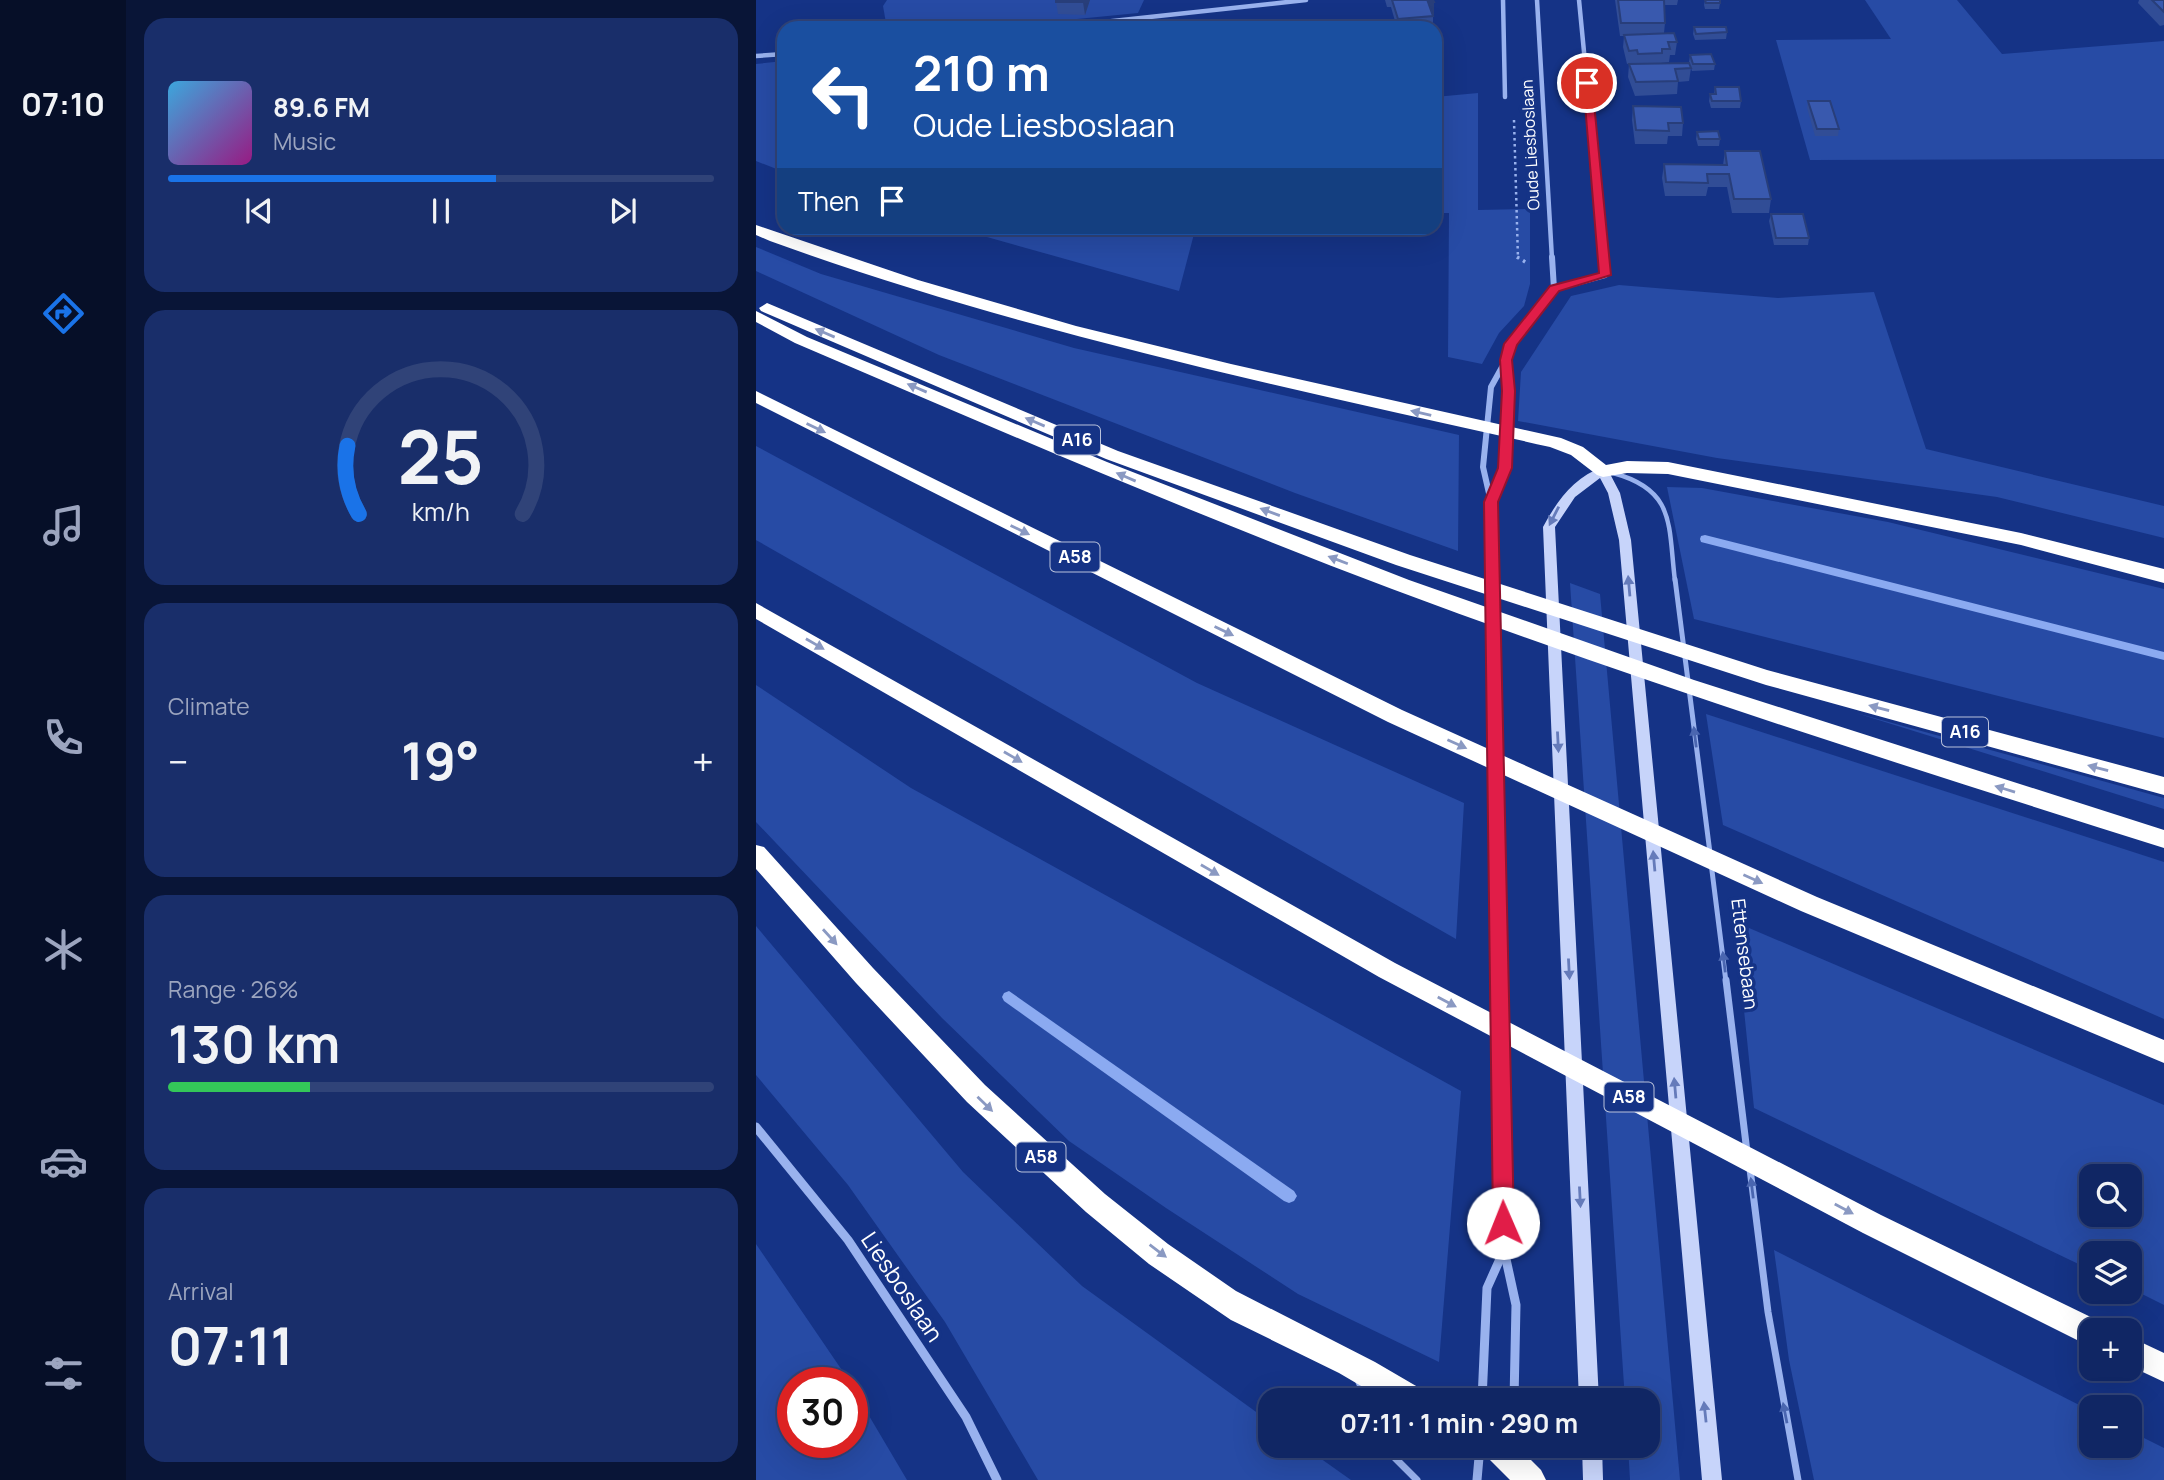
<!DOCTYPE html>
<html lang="en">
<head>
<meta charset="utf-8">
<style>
	:root { --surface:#102664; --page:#192e6a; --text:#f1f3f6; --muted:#9ca5bf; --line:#304378; --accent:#1a73e8 }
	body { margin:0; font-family:Manrope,sans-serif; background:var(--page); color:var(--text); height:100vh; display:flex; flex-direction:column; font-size:26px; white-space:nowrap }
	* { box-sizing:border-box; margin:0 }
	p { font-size:23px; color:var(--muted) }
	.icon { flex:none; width:38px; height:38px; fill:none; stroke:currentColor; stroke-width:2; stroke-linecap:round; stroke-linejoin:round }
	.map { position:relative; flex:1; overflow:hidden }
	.drawer { display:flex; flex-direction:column; gap:18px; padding:18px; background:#091537; width:630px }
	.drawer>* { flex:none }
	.banner { position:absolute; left:21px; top:21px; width:665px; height:214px; border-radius:21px; box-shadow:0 7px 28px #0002,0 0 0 2px var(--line); background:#1a4fa0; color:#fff; overflow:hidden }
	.tools { position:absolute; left:1323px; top:1164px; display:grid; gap:14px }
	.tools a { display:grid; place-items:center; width:63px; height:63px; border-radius:14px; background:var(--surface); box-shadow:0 7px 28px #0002,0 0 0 2px var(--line); font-size:35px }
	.speed { position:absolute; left:21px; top:1367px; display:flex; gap:14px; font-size:35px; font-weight:700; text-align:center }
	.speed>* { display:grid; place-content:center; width:91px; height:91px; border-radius:50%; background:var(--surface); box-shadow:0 7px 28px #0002,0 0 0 2px var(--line); line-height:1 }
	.speed .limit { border:10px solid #d22; background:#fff; color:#111 }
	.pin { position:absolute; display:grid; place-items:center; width:60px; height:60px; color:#fff; margin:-30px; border:4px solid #fff; border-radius:50%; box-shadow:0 2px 7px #0007 }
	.me { position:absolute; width:77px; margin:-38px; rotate:359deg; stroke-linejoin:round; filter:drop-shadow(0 0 5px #0008) }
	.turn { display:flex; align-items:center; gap:24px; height:147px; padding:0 21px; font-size:32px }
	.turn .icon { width:91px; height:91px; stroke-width:2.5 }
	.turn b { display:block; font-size:49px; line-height:60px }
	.then { display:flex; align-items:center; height:66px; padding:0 21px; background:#0003; gap:14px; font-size:26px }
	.big { font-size:52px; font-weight:700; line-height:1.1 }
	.drawer .card { flex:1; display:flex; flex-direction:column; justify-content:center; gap:10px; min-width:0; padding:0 24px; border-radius:21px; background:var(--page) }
	.drawer .dial { align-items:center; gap:0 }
	.dial svg { height:182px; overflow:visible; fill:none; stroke:var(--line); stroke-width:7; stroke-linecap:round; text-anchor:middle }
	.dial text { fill:var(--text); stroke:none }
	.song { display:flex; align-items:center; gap:21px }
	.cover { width:84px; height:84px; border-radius:10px; background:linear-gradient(135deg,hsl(200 70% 55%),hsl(310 70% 35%)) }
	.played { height:7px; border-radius:4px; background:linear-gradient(90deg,var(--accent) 60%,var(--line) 60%) }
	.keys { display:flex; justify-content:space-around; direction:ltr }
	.heat { display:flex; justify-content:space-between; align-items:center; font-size:38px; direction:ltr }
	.charge { height:10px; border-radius:5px; background:linear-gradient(90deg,#34c759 26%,var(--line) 0) }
	.trip { position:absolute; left:502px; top:1388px; width:402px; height:70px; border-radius:21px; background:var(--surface); box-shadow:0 7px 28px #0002,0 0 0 2px var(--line); font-weight:700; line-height:70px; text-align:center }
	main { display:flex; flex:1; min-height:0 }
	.menu { display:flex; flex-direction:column; width:126px; justify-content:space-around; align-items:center; background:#060f28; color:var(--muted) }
	.menu .icon { width:49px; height:49px }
	.menu .active { color:var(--accent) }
	.menu b { font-size:32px; color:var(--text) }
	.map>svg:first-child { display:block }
	.green { fill:#274ba5; fill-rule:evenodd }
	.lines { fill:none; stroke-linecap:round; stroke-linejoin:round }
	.stream { fill:#8baaf1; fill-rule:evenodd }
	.path-far1 { stroke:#99b2ee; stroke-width:2.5; stroke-dasharray:2.5 3.5; stroke-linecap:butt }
	.path { stroke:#99b2ee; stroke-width:3.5; stroke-dasharray:2.5 4.5; stroke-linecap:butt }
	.lane-far2 { stroke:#99b2ee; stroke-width:4.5 }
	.lane-far1 { stroke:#99b2ee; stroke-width:5 }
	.lane { stroke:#99b2ee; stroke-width:7 }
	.street-far3 { stroke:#99b2ee; stroke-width:4.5 }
	.street-far2 { stroke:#99b2ee; stroke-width:6 }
	.street-far1 { stroke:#99b2ee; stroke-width:7 }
	.street { stroke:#99b2ee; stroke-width:9 }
	.secondary { fill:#c7d4fa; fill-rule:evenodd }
	.highway { fill:#fff; fill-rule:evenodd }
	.wall { fill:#314d96 }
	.shaded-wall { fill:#283e7a }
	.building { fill:#3959ae; stroke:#283e7a; stroke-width:2 }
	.oneway { fill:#8a99c2 }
	.oneway2 { fill:#657bba }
	.oneway3 { fill:#4a66b0 }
	.route { fill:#e11d48; stroke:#92132f; stroke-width:2 }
	.labels { text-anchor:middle; stroke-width:7; stroke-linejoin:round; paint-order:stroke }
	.far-street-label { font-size:16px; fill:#fff; stroke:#153386 }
	.shield { fill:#153386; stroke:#b9c2db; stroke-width:2 }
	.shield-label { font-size:18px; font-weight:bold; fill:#fff }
	.street-label { font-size:19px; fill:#fff; stroke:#153386 }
	.near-street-label { font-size:23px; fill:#fff; stroke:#153386 }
</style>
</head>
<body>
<main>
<nav class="menu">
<b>07:10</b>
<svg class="icon active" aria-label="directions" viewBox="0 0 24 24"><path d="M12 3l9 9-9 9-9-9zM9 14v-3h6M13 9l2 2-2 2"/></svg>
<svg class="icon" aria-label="music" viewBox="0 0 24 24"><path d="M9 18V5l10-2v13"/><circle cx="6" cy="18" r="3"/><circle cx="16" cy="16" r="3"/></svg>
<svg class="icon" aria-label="phone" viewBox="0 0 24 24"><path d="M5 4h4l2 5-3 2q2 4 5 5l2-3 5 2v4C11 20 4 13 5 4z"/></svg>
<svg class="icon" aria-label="climate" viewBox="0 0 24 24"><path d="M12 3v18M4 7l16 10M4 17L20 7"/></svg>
<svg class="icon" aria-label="car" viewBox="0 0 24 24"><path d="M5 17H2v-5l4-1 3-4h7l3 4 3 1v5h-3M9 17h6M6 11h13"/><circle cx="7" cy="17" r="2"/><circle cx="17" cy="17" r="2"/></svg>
<svg class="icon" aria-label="filters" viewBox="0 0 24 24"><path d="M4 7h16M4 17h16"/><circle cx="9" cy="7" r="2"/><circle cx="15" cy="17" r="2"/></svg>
</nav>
<section class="drawer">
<div class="card">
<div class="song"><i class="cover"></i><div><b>89.6 FM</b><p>Music</p></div></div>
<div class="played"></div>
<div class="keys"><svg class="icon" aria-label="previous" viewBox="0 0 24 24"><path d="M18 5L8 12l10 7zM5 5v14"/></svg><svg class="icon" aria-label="pause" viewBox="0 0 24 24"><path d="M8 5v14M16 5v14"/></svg><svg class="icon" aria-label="next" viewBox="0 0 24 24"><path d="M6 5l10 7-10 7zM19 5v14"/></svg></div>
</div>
<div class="card dial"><svg viewBox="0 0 100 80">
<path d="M14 69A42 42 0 1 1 86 69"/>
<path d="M14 69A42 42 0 0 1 9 39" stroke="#1a73e8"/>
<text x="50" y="56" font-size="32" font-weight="700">25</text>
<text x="50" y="72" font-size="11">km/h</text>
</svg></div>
<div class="card"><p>Climate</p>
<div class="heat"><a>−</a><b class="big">19°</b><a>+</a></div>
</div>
<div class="card"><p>Range · 26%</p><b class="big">130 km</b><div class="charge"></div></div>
<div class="card"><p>Arrival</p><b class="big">07:11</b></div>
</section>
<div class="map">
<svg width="1408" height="1480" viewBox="0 0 1408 1480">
	<rect width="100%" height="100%" fill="#153386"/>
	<g class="green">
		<polygon points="131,0 388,0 382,13 230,28 134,28 130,23 127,6"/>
		<polygon points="1109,0 1201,0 1246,54 1408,41 1408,159 1054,160 1020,40 1135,39"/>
		<polygon points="28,61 28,172 0,161 0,64"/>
		<polygon points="722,93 722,210 774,209 774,284 768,306 743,333 726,364 692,357 693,213 679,213 679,97"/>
		<polygon points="199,228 515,228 438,234 423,291"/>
		<polygon points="0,247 65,274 318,348 703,435 702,551 539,493 183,355 0,271"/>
		<polygon points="863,285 1022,298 1118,292 1170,449 1408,506 1408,538 1241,497 961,458 762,421 765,372 815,296"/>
		<polygon points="0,446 441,683 708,803 700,939 0,540"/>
		<polygon points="911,487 946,488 1132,522 1408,589 1408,738 938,619"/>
		<polygon points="814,583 844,594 924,1480 874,1480 872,1446 892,1446 892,1400 869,1400"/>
		<polygon points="0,685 155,788 705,1091 683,1362 542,1294 410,1208 313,1141 186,1018 0,822"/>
		<polygon points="1100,713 1408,798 1408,809"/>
		<polygon points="950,714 1408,862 1408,1019 967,825"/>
		<path d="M979 922 1408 1105V1305L1374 1288V1253H1335V1270L998 1108ZM1335 1176H1374V1214H1335Z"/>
		<polygon points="0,926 207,1172 326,1286 514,1422 514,1446 547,1446 595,1480 282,1480 189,1322 92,1185 0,1075"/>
		<polygon points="0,1244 94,1382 37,1382 37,1442 96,1442 96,1387 151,1480 0,1480"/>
		<polygon points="1018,1250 1335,1411 1335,1446 1374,1446 1374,1431 1408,1448 1408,1480 1058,1480 1033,1360"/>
	</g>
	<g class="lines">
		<g class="stream">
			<polygon points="949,535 1408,652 1408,660 945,542 944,539 945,536"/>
			<polygon points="253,991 538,1191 541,1196 538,1201 533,1203 528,1201 248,1001 246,997 248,993"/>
		</g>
		<polyline class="path-far1" points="758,120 762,259"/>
		<polyline class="path" points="761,257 771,263"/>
		<path class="lane-far2" d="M857 473C920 490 912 525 919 581"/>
		<g class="lane-far1">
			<polyline points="919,579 954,853"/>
			<polyline points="955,863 970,982"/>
		</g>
		<g class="lane">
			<polyline points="970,980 991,1152"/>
			<polyline points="994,1169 1012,1312 1042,1480"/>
			<polyline points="603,1382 611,1400"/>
			<polyline points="633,1446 639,1458 661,1480"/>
		</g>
		<g class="street-far3">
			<polyline points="747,0 749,97"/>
			<polyline points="781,0 796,259"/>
			<polyline points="823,0 848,259"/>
			<polyline points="292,28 550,0"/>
			<polyline points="0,56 28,54"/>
		</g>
		<g class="street-far2">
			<polyline points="796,257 798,289"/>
			<polyline points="736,500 749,468 753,391 750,361"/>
			<polyline points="736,581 735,502 727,467 735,387 750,360 755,344 798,289 849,275 847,257"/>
		</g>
		<polyline class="street-far1" points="736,579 743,982"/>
		<g class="street">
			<polyline points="743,980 748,1250 760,1305 758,1400"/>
			<polyline points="0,1127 92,1240 210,1417 241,1480"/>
			<polyline points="726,1400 731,1288 748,1250"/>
			<polyline points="721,1480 724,1446"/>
		</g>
		<g class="secondary">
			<path d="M847 467 851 468 864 493 875 540 966 1480H946L863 540 852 493 844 478 819 497 799 527 843 1400H823L787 527C801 501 818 477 847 467Z"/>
			<polygon points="826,1446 846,1446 847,1480 827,1480"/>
		</g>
		<g class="highway">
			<path d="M0 225 162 280 320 326 475 364 805 438 827 447 850 465 871 461 912 462 1265 533 1408 569V583L1265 545 912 474 871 473 847 477 841 475 815 455 794 447C532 388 267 333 14 241L0 235Z"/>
			<polygon points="11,303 362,451 654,555 1011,670 1408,777 1408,795 1010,685 640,565 350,459 5,311 3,308"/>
			<path d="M0 311 51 337 351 462 653 580 938 680 1408 830V848C1149 766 890 684 636 589 435 513 237 428 39 343L0 322Z"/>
			<polygon points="0,391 646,710 1061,897 1408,1040 1408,1063 1045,911 632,722 0,403"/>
			<polygon points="0,603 639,963 1125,1215 1345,1322 1348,1330 1335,1330 1335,1346 1325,1342 1107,1233 623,977 0,619"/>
			<polygon points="0,845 8,847 117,968 229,1085 349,1194 412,1244 480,1291 619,1362 667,1390 671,1400 629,1400 583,1373 475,1320 393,1264 330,1212 211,1102 100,983 0,869"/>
			<polygon points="1374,1337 1408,1353 1408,1382 1374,1366"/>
			<polygon points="725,1446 761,1446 785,1470 790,1480 754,1480 730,1456"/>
		</g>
	</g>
	<g class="wall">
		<polygon points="334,0 329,15 302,14 300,2"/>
		<polygon points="629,0 677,0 678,15 677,15 677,28 641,28 635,7 631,7"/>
		<polygon points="859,0 922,0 921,5 908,5 909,23 908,33 921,42 919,55 914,55 913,62 905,63 935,68 933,81 922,82 921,94 879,96 872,77 873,64 879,64 871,64 867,47 868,36 864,36"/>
		<polygon points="949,0 964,3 963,9 949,9 948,5"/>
		<polygon points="1383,0 1408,0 1408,25 1404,26 1382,3"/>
		<polygon points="938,27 971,32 970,39 939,40 937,34"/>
		<polygon points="934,55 959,64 958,70 936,71 933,62"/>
		<polygon points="959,87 985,101 984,108 955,108 953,101 954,94 958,94"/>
		<polygon points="1052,101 1083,129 1082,136 1059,136 1051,108"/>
		<polygon points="877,106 927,123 926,136 912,136 911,144 879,144 876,120"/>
		<polygon points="941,132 964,139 963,146 942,146 940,139"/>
		<polygon points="969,151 1015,199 1013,213 976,213 971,187 952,187 950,196 909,196 906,178 908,164 967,165"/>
		<polygon points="1015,214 1053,238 1052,245 1018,245 1013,221"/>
	</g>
	<g class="shaded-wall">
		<polygon points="327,0 334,0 329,15 327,2"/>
		<rect x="672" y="2" width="6" height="13"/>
	</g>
	<g class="building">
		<rect x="300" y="0" width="27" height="2"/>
		<polygon points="636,0 677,0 678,2 672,2 677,16 642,19"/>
		<polygon points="862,0 908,0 909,23 865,23"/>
		<polygon points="949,0 964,0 964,3 950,3"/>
		<polygon points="1396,0 1408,0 1408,12"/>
		<polygon points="938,27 970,27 971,32 940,34"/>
		<polygon points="918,33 921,42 912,42 914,49 906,49 906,53 882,54 881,50 873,51 868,35"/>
		<polygon points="955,54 959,64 937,64 934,55"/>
		<polygon points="933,63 935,68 919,69 922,81 880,82 873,64"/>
		<polygon points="959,87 983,87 985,101 956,101 954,94 960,94"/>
		<polygon points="1052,101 1074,101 1083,129 1061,129"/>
		<polygon points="877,106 925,107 927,123 912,123 913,131 880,130"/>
		<polygon points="962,131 964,139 943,139 941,132"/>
		<polygon points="969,151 1004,151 1015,199 978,199 973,174 951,174 952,183 910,182 908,164 971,165"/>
		<polygon points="1015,214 1047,214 1053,238 1020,238"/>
	</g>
	<defs><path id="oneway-solid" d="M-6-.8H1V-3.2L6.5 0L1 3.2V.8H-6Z" transform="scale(1.75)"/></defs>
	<g class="oneway">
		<use href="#oneway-solid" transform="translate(69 333) rotate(-157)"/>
		<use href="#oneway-solid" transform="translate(161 388) rotate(-157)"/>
		<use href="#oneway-solid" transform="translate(665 413) rotate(-167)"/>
		<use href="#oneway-solid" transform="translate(279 422) rotate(-157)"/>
		<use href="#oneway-solid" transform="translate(60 428) rotate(26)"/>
		<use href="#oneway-solid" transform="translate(370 477) rotate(-157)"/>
		<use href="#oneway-solid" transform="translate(514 512) rotate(-160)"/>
		<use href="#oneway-solid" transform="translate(264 530) rotate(26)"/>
		<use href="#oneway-solid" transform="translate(582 560) rotate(-159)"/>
		<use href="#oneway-solid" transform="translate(468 631) rotate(26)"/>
		<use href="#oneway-solid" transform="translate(59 644) rotate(30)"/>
		<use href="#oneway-solid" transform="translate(1123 708) rotate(-165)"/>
		<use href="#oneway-solid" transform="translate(701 744) rotate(24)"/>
		<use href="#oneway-solid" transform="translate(257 757) rotate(30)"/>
		<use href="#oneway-solid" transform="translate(1342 768) rotate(-165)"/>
		<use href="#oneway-solid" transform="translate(1249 789) rotate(-163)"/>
		<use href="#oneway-solid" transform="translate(454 870) rotate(30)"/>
		<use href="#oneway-solid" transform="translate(997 879) rotate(24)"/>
		<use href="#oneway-solid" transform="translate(74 937) rotate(48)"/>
		<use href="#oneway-solid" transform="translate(691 1002) rotate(28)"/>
		<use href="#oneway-solid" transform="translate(229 1104) rotate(44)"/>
		<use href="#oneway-solid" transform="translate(1088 1209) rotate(28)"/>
		<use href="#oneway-solid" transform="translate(402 1251) rotate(37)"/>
	</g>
	<g class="oneway2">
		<use href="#oneway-solid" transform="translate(798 516) rotate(117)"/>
		<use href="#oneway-solid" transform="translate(873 586) rotate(-95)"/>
		<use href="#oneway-solid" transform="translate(802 742) rotate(87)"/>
		<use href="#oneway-solid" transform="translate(898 861) rotate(-95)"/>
		<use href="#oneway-solid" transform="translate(813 969) rotate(87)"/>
		<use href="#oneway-solid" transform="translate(919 1088) rotate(-95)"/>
		<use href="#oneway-solid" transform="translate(824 1197) rotate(87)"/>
		<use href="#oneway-solid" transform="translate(949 1412) rotate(-96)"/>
	</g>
	<g class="oneway3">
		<use href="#oneway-solid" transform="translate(939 737) rotate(-97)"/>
		<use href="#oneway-solid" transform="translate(968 962) rotate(-97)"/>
		<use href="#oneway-solid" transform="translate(996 1188) rotate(-97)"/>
		<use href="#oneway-solid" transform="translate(1029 1413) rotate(-101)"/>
	</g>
	<polygon class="route" points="827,80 836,83 855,275 803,291 761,345 756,360 759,391 756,468 742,502 758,1223 755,1230 747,1233 740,1230 737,1223 728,502 742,468 746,391 744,360 748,344 794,286 843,273"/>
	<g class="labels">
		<g class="far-street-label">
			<text transform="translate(774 145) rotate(-93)" y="6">Oude Liesboslaan</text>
		</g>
		<g class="shield">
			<rect x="298" y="425.5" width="46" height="29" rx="5"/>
			<rect x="294.5" y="542.5" width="49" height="29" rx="5"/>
			<rect x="1186" y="717.5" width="46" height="29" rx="5"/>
			<rect x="848.5" y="1082.5" width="49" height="29" rx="5"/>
			<rect x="260.5" y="1142.5" width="49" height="29" rx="5"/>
		</g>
		<g class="shield-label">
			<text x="321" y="446">A16</text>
			<text x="319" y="563">A58</text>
			<text x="1209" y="738">A16</text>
			<text x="873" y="1103">A58</text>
			<text x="285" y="1163">A58</text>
		</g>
		<g class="street-label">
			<text transform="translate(989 954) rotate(83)" y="7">Ettensebaan</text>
		</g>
		<g class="near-street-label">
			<text transform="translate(146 1287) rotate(56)" y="8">Liesboslaan</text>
		</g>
	</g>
</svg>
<div class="tools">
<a><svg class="icon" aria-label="search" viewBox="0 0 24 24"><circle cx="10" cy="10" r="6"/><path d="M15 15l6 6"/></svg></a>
<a><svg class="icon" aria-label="layers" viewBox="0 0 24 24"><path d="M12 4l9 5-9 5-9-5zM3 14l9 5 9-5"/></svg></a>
<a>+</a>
<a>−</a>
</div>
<div class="speed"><div class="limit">30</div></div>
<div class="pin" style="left:831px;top:83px;background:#d93025"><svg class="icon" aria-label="arrive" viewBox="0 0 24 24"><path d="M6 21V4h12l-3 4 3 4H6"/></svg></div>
<svg class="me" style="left:747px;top:1223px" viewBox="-20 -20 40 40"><circle r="19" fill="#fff"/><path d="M0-13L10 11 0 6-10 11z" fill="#e11d48"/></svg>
<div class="trip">07:11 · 1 min · 290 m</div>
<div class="banner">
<div class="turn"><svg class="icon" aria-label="left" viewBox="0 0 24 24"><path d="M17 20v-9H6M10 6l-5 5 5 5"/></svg><div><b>210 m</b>Oude Liesboslaan</div></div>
<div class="then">Then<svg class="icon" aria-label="arrive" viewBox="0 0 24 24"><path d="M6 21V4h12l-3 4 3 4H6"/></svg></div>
</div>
</div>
</main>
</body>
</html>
